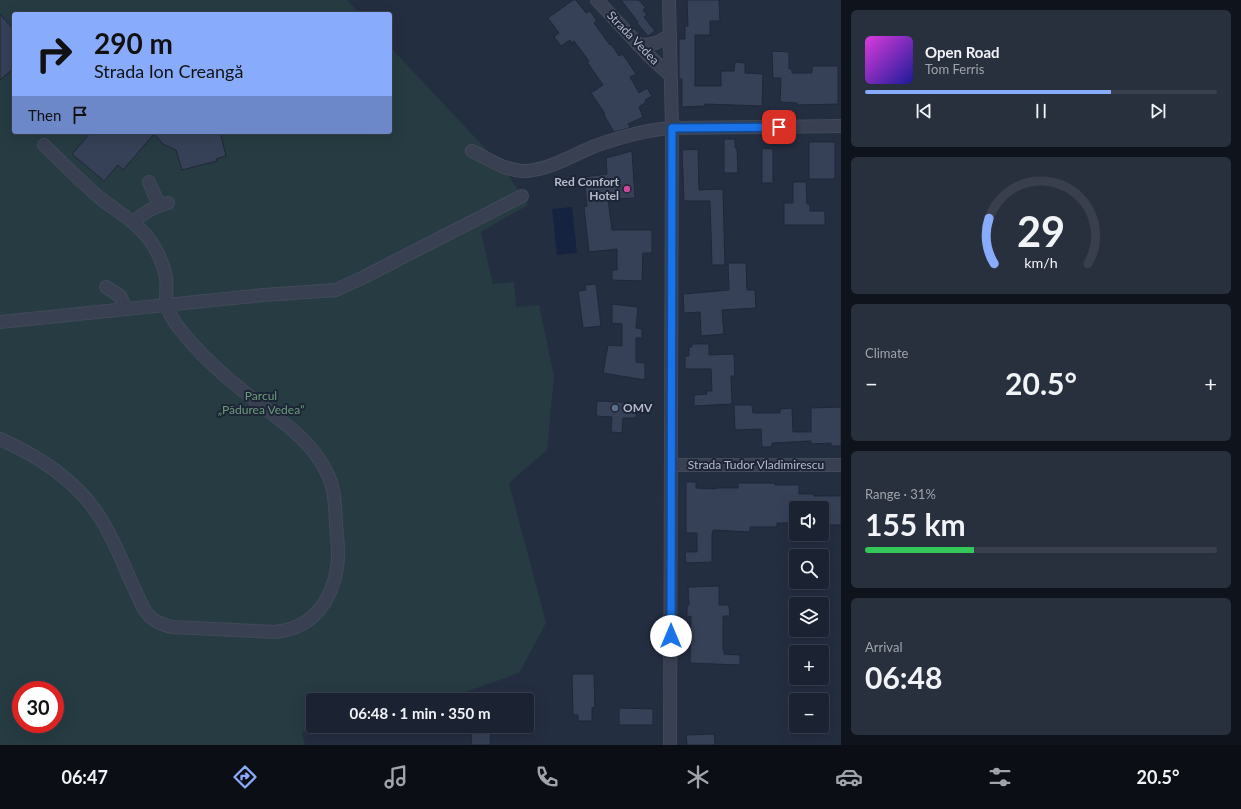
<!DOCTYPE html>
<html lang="en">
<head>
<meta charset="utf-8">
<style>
	:root { --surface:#1b2231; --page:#282f3d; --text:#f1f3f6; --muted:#a0a4ab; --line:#393f4d; --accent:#89abfc }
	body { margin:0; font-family:Lato,sans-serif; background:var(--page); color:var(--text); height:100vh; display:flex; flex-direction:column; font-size:15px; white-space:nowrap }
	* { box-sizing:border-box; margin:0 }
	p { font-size:13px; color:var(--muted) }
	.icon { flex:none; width:22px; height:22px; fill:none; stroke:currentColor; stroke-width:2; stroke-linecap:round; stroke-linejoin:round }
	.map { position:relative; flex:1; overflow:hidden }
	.details { display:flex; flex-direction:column; gap:10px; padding:10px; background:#0f131b; width:400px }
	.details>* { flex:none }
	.guide { position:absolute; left:12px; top:12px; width:380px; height:122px; border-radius:4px; box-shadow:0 4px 16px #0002,0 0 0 1px var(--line); background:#89abfc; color:#111; overflow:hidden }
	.tools { position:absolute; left:789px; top:501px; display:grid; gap:8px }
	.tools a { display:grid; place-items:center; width:40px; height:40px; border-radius:4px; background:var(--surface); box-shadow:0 4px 16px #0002,0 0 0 1px var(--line); font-size:20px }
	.speed { position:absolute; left:12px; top:681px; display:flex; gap:8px; font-size:20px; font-weight:700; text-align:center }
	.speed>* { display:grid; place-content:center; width:52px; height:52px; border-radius:50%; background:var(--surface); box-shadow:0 4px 16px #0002,0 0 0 1px var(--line); line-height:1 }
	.speed .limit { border:6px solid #d22; background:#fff; color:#111 }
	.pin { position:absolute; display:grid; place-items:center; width:34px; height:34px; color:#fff; margin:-17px; border-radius:8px; box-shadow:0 2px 6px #0006 }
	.me { position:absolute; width:44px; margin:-22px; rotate:0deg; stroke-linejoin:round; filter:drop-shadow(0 0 3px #0008) }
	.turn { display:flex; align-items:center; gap:14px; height:84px; padding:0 16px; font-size:18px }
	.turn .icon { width:52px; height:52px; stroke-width:2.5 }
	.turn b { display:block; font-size:28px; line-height:34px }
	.then { display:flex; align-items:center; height:38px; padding:0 16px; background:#0003; gap:8px; font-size:15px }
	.big { font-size:30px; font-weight:700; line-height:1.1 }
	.details .card { flex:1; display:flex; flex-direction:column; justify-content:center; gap:6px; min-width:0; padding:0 14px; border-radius:6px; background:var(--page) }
	.details .dial { align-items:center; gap:0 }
	.dial svg { height:104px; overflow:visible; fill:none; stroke:var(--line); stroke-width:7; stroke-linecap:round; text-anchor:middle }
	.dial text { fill:var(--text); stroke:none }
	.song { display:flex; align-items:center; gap:12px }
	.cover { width:48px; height:48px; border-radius:6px; background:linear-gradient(135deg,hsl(300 70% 55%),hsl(240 70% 35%)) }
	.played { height:4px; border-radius:2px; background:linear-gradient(90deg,var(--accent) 70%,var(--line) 70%) }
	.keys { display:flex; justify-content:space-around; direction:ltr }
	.heat { display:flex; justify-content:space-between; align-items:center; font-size:22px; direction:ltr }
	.charge { height:6px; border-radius:3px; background:linear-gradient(90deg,#34c759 31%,var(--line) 0) }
	.trip { position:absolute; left:306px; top:693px; width:228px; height:40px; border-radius:4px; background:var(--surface); box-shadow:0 4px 16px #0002,0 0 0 1px var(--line); font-weight:700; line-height:40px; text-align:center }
	.menu { display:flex; height:64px; justify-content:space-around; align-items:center; background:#0b0e14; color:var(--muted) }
	.menu .icon { width:28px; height:28px }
	.menu .current { color:var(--accent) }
	.menu b { font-size:18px; color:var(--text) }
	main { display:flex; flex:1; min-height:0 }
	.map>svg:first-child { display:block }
	.green { fill:#263c42; fill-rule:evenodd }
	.water { fill:#162340 }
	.building { fill:#364157; stroke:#1f2738 }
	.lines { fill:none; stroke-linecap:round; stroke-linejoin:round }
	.minor-casing { stroke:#42495a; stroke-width:14 }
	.minor { stroke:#384051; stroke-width:12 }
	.route-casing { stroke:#114b97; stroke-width:10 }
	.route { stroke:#1a73e8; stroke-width:7 }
	.hotel-dot { fill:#d1479c; stroke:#1d2536; stroke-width:1.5 }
	.service-dot { fill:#5c6f8a; stroke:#1d2536; stroke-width:1.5 }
	.labels { text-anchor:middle; stroke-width:4; stroke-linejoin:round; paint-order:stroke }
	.street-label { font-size:12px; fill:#b5bbcb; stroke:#1d2536 }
	.poi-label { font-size:12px; font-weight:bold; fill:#b5bbcb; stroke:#1d2536; text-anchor:end }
	.park-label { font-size:12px; fill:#6b9d7b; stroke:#1d2536 }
</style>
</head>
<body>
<main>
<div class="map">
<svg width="841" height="745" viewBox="0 0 841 745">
	<rect width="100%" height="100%" fill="#242e41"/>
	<path class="green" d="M0 0H347L360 14H14V132H390V47L502 166 528 205 481 232 493 284 514 282 516 307 539 305 554 376 547 450 509 483 546 623 519 673 442 700H313V726H357L302 732 305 745H0ZM21 690H55V724H21Z"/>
	<polygon class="water" points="572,207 577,253 557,255 552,209"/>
	<g class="building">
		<polygon points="573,0 576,0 586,13 590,11 597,21 594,23 610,45 611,44 619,56 622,54 626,59 636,74 630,77 639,93 647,88 652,96 645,100 646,102 639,107 643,117 628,124 630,127 629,128 614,132 604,115 605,114 591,93 603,85 587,62 589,61 574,41 571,43 570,40 561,46 554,37 559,33 548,18"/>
		<polygon points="621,0 639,0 646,8 643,10 647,15 644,17 655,31 648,36 637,23 638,22"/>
		<polygon points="687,0 719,0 720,21 710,21 710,35 695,35 695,86 721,86 721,71 734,71 735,62 745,63 745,73 763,74 762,106 705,104 705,106 682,107 682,79 679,79 679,39 685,39 685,26 688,26"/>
		<polygon points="0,14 14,30 14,68 0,80"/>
		<polygon points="772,51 789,52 789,69 792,69 792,73 812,73 812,66 838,66 838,104 797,105 797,103 780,102 781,78 773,78"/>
		<polygon points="91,132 220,132 226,156 216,159 217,161 182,170 176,150 163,144 154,134 123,170 118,165 104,181 72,154"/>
		<polygon points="724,139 735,139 735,148 737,148 738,173 724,173"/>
		<rect x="809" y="142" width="26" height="37"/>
		<polygon points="762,148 773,149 773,183 762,183"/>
		<polygon points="698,149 699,190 723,189 725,265 712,265 710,201 684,201 682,150"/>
		<polygon points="632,151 635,198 608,199 612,230 652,230 652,253 643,253 642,281 612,280 612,270 617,270 617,249 589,252 584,207 587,206 584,177 607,174 606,158"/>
		<polygon points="793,182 806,182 807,204 810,204 810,211 825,211 825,225 784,225 784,203 793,203"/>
		<polygon points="728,263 746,263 747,290 755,290 756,308 722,310 724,334 701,336 700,312 684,313 683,294 729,290"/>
		<polygon points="596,284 601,326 583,328 578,291 586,290 585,285"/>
		<polygon points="612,304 638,307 636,328 642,329 642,338 636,338 636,362 645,363 645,380 603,373 608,345 622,346 622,324 612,323"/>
		<polygon points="692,344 709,344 709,355 734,354 735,376 731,376 732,404 694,406 694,395 707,394 706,391 712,391 711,369 685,369 685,356 689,356 689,347 692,347"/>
		<polygon points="597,401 637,403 636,418 623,418 622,433 611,432 612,417 596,416"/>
		<polygon points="734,405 752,405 753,413 780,413 780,409 792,408 793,432 811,432 811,408 841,407 841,446 831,446 831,443 811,444 811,441 772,443 772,447 762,447 761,429 735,430"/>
		<polygon points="686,482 696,482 696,488 715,489 715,488 738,488 738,483 775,483 775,485 799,485 799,494 814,494 814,496 841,496 841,525 822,525 822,508 796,508 796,523 777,523 777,527 750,527 750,532 713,530 713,533 712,533 712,562 686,563 685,552 697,552 697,533 686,533"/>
		<polygon points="719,586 719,605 729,605 730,616 723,616 723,650 724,650 724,654 740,655 740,665 690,663 691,616 687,617 687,605 689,605 688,587"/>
		<polygon points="572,674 594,674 595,707 592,708 592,721 578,721 578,715 573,715"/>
		<polygon points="619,708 653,709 653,725 619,725"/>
		<polygon points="472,726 491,726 490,745 471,745"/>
		<polygon points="714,734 715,745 687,745 686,735"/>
	</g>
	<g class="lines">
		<defs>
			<g id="minor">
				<polyline points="597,0 649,56 670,75"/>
				<polyline points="669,0 672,128 670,745"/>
				<path d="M638 45C653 45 658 43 670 35"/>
				<path d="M472 151C488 159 504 170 523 171 548 171 572 155 595 146 620 137 645 130 672 128L841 126"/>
				<polyline points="149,182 159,205"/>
				<path d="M134 222C144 212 155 206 168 203"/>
				<polyline points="106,287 120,296 126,309"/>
				<polyline points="0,322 263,295 336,290 364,277 522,196"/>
				<path d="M0 439C36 455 72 478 95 510 116 540 127 576 144 609 151 620 159 624 172 627L275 632C306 629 325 611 334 581 340 562 338 544 336 524 335 506 335 487 326 471 311 440 282 422 256 401 228 380 201 356 179 328 174 322 167 310 166 302 166 294 167 285 166 277 164 267 160 258 156 250 142 224 121 215 100 198 80 181 62 162 44 145"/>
				<polyline points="671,465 841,465"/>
			</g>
		</defs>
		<use href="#minor" class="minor-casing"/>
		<use href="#minor" class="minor"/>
	</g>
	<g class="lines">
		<defs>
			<polyline id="route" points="671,636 672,128 779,127"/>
		</defs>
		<use href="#route" class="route-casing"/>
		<use href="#route" class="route"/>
	</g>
	<circle class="hotel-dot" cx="627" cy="189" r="4"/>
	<circle class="service-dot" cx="615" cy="408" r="4"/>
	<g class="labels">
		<g class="street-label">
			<text transform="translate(633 38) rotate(46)" y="4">Strada Vedea</text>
			<text x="756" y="469">Strada Tudor Vladimirescu</text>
		</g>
		<g class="poi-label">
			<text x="619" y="186">Red Confort<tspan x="619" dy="14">Hotel</tspan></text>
			<text x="623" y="412" text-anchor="start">OMV</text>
		</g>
		<g class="park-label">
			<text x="261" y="400">Parcul<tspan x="261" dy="14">„Pădurea Vedea”</tspan></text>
		</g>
	</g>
</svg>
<div class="tools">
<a><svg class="icon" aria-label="sound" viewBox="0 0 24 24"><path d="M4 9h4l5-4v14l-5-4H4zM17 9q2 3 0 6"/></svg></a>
<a><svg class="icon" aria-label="search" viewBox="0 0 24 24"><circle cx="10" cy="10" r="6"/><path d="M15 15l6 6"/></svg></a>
<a><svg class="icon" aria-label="layers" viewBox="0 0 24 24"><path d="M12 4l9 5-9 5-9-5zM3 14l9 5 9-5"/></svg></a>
<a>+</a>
<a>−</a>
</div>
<div class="speed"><div class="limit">30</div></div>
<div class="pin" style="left:779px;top:127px;background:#d93025"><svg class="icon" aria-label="arrive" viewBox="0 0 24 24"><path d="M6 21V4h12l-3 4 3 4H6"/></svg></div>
<svg class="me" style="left:671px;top:636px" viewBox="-20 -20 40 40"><circle r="19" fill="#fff"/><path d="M0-13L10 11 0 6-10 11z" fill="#1a73e8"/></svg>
<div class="trip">06:48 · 1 min · 350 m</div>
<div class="guide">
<div class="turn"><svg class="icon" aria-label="right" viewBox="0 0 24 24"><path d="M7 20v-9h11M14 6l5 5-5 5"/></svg><div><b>290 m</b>Strada Ion Creangă</div></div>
<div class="then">Then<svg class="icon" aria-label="arrive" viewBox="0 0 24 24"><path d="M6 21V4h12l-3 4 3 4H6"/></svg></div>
</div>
</div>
<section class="details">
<div class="card">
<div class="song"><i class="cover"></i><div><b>Open Road</b><p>Tom Ferris</p></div></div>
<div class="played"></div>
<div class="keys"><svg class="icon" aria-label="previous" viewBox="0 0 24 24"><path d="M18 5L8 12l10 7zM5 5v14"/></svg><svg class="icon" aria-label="pause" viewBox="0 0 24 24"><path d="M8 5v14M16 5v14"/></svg><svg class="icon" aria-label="next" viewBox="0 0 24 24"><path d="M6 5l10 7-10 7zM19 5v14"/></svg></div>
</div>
<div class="card dial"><svg viewBox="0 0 100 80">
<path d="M14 69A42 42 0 1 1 86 69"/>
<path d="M14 69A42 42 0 0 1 10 34" stroke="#89abfc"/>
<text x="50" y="56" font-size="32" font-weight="700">29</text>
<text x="50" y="72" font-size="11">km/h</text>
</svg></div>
<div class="card"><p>Climate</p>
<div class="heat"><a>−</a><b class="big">20.5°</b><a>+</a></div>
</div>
<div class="card"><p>Range · 31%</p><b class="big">155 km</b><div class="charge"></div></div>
<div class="card"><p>Arrival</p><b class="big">06:48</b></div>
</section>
</main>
<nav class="menu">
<b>06:47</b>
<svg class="icon current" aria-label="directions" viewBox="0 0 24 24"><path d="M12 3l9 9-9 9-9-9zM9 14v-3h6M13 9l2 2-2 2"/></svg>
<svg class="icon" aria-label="music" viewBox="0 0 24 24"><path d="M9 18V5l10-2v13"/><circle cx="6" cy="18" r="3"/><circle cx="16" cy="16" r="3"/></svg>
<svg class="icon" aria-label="phone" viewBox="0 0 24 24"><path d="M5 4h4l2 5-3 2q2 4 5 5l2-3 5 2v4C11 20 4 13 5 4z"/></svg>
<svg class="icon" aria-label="climate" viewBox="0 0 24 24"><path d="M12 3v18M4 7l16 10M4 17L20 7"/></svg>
<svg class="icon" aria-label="car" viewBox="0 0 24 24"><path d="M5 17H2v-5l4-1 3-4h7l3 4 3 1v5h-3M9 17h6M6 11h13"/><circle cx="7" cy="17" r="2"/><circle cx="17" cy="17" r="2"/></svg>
<svg class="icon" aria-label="filters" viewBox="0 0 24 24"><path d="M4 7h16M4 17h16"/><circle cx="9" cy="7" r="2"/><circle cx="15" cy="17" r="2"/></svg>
<b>20.5°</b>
</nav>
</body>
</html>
